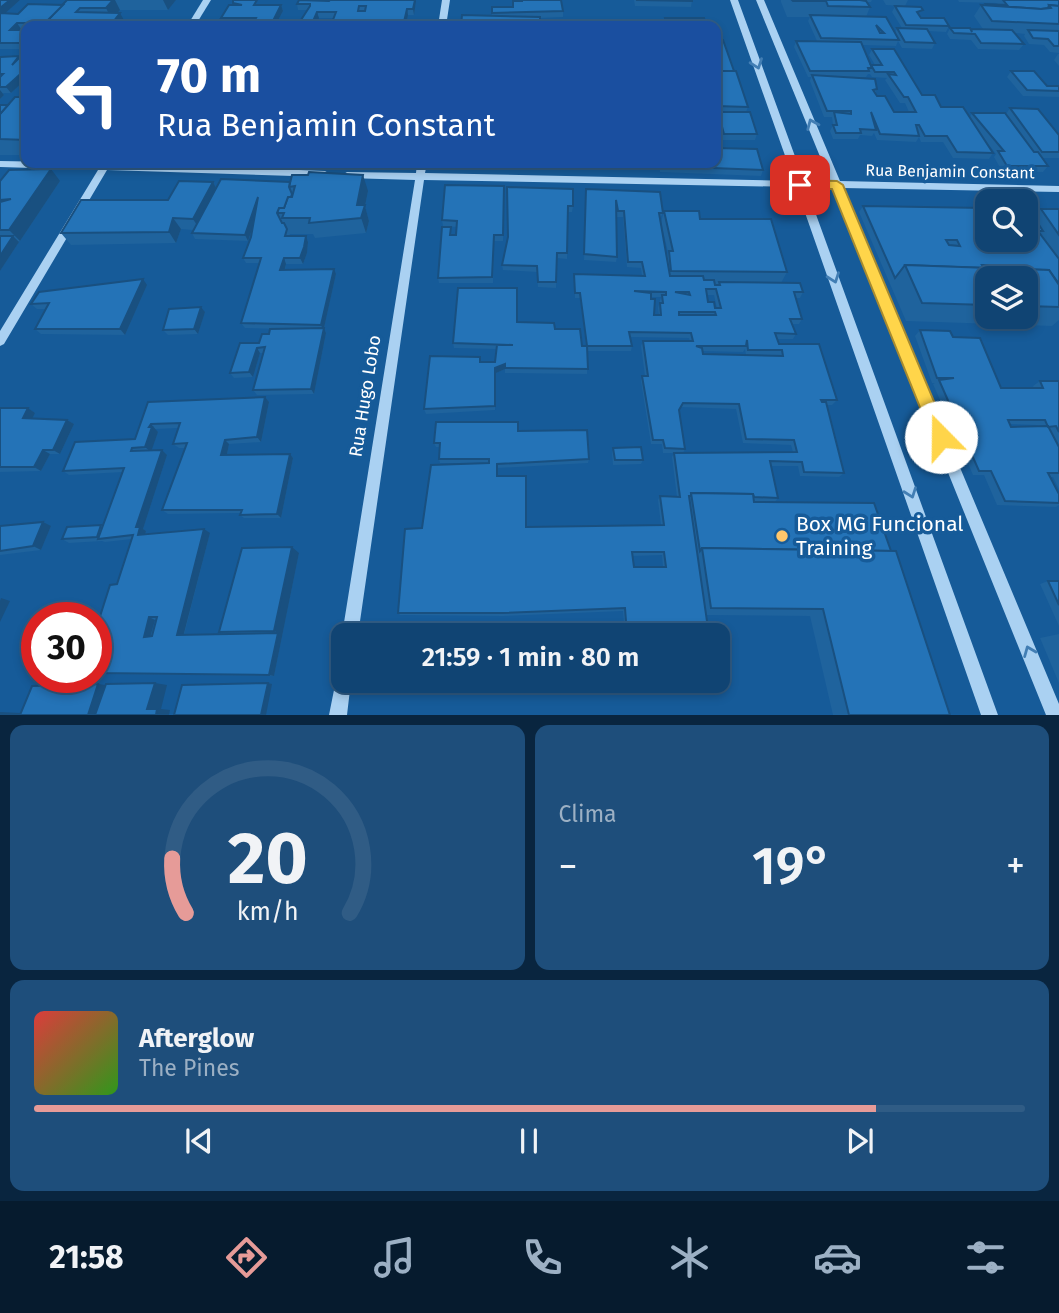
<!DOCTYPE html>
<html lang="pt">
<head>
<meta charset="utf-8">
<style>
	:root { --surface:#104473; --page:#1e4e7b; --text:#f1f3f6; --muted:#9cb0c4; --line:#305c85; --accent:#e69b98 }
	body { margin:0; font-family:"Fira Sans",sans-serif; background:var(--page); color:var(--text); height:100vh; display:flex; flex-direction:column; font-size:26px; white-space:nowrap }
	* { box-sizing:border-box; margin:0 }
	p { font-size:23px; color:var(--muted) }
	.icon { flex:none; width:38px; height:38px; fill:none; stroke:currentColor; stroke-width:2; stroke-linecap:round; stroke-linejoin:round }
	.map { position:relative; height:715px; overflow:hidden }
	.sheet { display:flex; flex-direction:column; gap:10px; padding:10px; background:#09253f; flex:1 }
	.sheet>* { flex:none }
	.top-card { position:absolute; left:21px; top:21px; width:700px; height:147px; border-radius:14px; box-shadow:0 4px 10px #0003,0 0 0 2px var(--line); background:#1a4fa0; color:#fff; overflow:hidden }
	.buttons { position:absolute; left:975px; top:189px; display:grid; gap:14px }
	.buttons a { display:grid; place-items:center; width:63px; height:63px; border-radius:14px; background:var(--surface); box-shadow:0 4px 10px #0003,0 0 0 2px var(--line); font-size:35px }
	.speed { position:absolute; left:21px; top:602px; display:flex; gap:14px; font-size:35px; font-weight:700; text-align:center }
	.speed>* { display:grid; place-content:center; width:91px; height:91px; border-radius:50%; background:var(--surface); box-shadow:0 4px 10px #0003,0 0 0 2px var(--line); line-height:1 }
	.speed .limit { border:10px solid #d22; background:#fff; color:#111 }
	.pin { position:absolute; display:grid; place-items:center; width:60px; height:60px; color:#fff; margin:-30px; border-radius:14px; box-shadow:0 4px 10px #0006 }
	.me { position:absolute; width:77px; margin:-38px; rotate:338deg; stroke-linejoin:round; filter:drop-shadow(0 0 5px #0008) }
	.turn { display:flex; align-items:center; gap:24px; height:147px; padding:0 21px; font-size:32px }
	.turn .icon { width:91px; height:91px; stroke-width:2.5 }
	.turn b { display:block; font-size:49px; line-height:60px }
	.big { font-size:52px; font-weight:600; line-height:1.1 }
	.sheet .widget { flex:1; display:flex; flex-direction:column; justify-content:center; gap:10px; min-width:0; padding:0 24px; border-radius:14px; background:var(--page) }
	.sheet .dial { align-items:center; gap:0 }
	.dial svg { height:182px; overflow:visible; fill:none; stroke:var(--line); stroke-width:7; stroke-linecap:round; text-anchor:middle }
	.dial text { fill:var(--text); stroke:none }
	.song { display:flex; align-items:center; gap:21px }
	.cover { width:84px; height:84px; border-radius:10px; background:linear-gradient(135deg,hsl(0 70% 55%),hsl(110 70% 35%)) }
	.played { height:7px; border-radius:4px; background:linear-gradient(90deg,var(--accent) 85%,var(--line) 85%) }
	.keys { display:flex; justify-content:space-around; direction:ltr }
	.heat { display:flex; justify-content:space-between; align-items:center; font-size:38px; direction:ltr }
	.sheet .tiles { flex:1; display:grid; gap:10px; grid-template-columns:1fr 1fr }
	.widget:last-child { grid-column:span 2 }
	.trip { position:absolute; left:331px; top:623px; width:399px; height:70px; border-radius:14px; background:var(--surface); box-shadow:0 4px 10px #0003,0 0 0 2px var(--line); font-weight:600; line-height:70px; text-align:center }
	.tabs { display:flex; height:112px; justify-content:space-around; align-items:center; background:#061b2e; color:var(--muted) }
	.tabs .icon { width:49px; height:49px }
	.tabs .active { color:var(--accent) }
	.tabs b { font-size:32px; color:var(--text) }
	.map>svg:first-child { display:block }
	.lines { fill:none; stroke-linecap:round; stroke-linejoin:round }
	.minor { fill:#aad1f2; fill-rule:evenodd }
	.wall { fill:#1f639d; fill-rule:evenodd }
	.shaded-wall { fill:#195080 }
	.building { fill:#2473b7; stroke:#195080; stroke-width:2; fill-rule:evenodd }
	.oneway { stroke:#427eb4 }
	.route { fill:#ffd54a; stroke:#a68a30; stroke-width:2 }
	.poi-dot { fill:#ffc76b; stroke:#165b99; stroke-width:2.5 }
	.labels { text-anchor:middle; stroke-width:7; stroke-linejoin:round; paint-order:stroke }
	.far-street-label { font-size:16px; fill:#fff; stroke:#165b99 }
	.street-label { font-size:18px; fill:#fff; stroke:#165b99 }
	.near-poi-label { font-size:21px; fill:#fff; stroke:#165b99; text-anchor:start }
</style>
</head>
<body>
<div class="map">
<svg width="1059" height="715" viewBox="0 0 1059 715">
	<rect width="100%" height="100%" fill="#165b99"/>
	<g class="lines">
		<g class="minor">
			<polygon points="203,0 211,0 195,26 187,26"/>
			<polygon points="442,0 450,0 446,26 438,26"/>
			<polygon points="730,0 738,0 804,181 830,181 756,0 764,0 840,181 1059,186 1059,192 843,188 1059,704 1059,715 1046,715 833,188 806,187 998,715 981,715 796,187 424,180 358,635 343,635 343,638 342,635 415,180 347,178 342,175 347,172 416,173 417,163 427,163 425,173 794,181"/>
			<polygon points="0,161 110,163 325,171 330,174 325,177 107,170 4,344 0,346 0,331 98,170 0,167"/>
			<polygon points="343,673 343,681 351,681 347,715 329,715 337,675"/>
		</g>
	</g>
	<g class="wall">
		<polygon points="0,0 20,0 5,13 18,14 63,5 67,0 176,0 168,10 120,10 118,13 126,24 124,26 26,26 26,29 21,29 20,30 26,30 26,49 0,49"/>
		<polygon points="330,0 416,0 416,1 414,15 408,15 406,26 332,26 334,18 319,18 299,23 307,10 298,10 297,4 315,1 329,1"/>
		<polygon points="634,0 692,0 691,7 635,6"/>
		<path d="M781 0H872L871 2H867L870 7 866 17 895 33 897 28H902L892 12 895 6 920 16 921 18 949 26 946 32 928 31 935 43 932 49 902 48 898 41 896 46 863 45 871 65H875L869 55 872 49 922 95 941 107 970 117 972 113 1006 114 1010 108 1059 135V158H1042L1048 166 1043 172 1002 171 994 157 996 154 985 140 993 153 989 159 953 158 943 142H921L919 137 916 142 877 140 874 133 872 136 860 135 858 139H833L830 131 833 125 832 117H824L810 81 811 77H808L794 47 796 41H817L808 21 810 17H787L781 2ZM868 74H870L872 77 887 78 885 80 900 103H905L909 112H894L877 96 875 93 877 89 850 77H866Z"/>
		<polygon points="883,0 908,0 905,6 886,5"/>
		<polygon points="958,0 1059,0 1059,53 1050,52 1044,45 1029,44 1024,36 1025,34 1015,33 1024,44 1019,50 978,49 971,40 950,39 947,34 950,28 971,30 971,29 983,29 974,16 981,5 985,5 986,4 998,4 996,3 959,2"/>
		<polygon points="522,1 563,11 563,17 540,18 492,16 492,7 513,7"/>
		<polygon points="233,3 281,5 283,11 275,26 221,26 223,23 221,18 234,5"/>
		<polygon points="716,40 748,107 746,112 757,134 755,140 722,140 716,118"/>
		<polygon points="26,51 26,79 11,93 3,93 4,95 0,99 0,57 19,56 20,57"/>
		<polygon points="1058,54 1059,54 1059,66 1054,60"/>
		<polygon points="1011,71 1047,86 1059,86 1059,97 1023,96 1007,77"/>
		<polygon points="26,90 26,155 0,155 0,105 8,105 20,97"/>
		<polygon points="659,163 716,163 763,170 761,176 660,172"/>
		<polygon points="221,179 368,191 365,206 369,221 366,233 315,238 313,234 290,234 289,236 306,236 308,242 307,253 303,264 286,264 285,270 336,274 324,328 326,333 314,394 257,395 253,390 263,353 260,353 253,377 234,378 230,373 269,334 281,329 245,328 241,323 259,263 246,263 243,258 251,237 253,226 248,241 195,239 192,233 193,230 181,229 176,243 71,245 61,233 168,200 213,182 216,188"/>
		<polygon points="60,181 20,241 18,241 19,242 0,271 0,202"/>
		<polygon points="507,187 573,206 572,212 568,212 567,259 557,258 556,288 538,287 537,272 503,270 502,265 508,237"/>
		<polygon points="504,192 503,241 494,241 493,283 439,283 438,278 451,235 456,235 457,227 443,226 442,220"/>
		<path d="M586 195 663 213 660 218 667 257 668 252 661 222 664 211 700 219 787 272 781 283 803 292 800 298H796L802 319 799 324H793L796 334 793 339H777L779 344 837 400 832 405H826L844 473 839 477 800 476 798 466H771L778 498 775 502 754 501 950 715H833L810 616 706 615 709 635H625L623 611 503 616 400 615 398 613 422 528 489 463H440L439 459V447H436L434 443 518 431 589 459 588 463 497 468V476L526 527 661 525 658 500 660 496 677 497 672 457 674 453H663L662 444H651L641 381 642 376H645L641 346 643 341H690L689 338 630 337 632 346 631 351H587V374L505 373V369L496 373 495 410 426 414 424 409 480 357V362H495L496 349 454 348 453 343 517 322 555 329 582 346H586L580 298H575L574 274 642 276 641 268 627 267 623 217H617L616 212 617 257 616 262 584 260ZM707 295H714L717 308H715L708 302ZM651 297H661L658 308 659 315H654ZM745 349 746 355 703 354 702 351 743 352ZM680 407 736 409 743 443 791 445 793 452 683 453 685 449 679 410ZM662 555 663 567H634L632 556Z"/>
		<path d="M863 206 987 240H1026L1033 216 1041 209H1059V320L1052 326 906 321 859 212ZM987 278H1026V317H987Z"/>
		<polygon points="147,285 125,335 41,334 35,329 45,309 37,309 31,304"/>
		<polygon points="201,307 205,312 198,334 168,335 163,330"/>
		<path d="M920 330 953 337 1001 388H1034L1033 386 1040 381H1059V489L1053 477H1050L1059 494V505L1056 507 997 505 984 475H973L933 384 935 383H932L915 336ZM1010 424 1037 425 1038 426 1011 427Z"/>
		<path d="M265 397 269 402 261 442 229 444 227 455 290 454 293 458 281 518H244L240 515 241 513 168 514 162 510 185 448H179L173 444 178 428 156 429 155 430 158 432 151 450 167 455 143 529 146 531 145 534 210 533 184 635 223 634 219 632 299 553 274 676 96 674V650L100 639 96 637 117 584 132 539 105 542 102 541 69 543 62 539 101 525H103L123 472 69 475 63 471 135 439 148 402ZM155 620H157L151 636Z"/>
		<polygon points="0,408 28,408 35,413 32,418 67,420 74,424 60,454 50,454 41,471 0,472"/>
		<polygon points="613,448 643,460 641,464 613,465 612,453"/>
		<polygon points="0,526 51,526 41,550 0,555"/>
		<polygon points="1048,581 1059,581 1059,626 1040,584"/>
		<polygon points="1059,634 1059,683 1040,638"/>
	</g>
	<g class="shaded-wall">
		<polygon points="10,0 20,0 1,17 0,15 0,8"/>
		<polygon points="113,0 115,0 120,10 112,20 106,8"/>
		<polygon points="163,0 176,0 168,10"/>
		<polygon points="415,0 416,1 414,15 413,9"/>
		<polygon points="281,5 283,11 275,26 273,26 272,23"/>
		<polygon points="407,9 408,15 406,26 403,26"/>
		<polygon points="317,12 319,18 315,26 311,26"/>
		<polygon points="120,13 126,24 124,26 110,26"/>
		<polygon points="17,23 21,29 14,36 10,30"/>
		<polygon points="26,69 26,79 11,93 6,87"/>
		<polygon points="0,90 4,95 0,99"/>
		<polygon points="51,169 60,181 20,241 9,230"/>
		<polygon points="363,175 368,191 365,206 369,221 366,233 357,205"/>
		<polygon points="213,182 219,194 200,230 193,219"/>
		<polygon points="258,197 261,203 248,241 245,235"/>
		<polygon points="173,218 181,229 176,243 169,232"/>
		<polygon points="13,236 19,242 0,271 0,256"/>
		<polygon points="306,236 308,242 307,253 303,264 300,258"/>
		<polygon points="284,258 286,264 283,276 280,270"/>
		<polygon points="334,269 336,274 324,328 326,333 314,394 311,389 323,330 321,325"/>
		<polygon points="143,279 147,285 125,335 120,329"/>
		<polygon points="201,307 205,312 198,334 194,329"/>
		<polygon points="257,348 260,353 253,377 249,372"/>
		<polygon points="505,364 505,369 496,373 495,410 495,368"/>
		<polygon points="265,397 269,402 261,442 257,437"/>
		<polygon points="28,408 35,413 30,423 23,418"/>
		<polygon points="67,420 74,424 60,454 53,450"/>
		<polygon points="151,424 158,432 151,452 145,447"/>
		<polygon points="225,440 229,444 226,459 221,455"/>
		<polygon points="43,450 50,454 41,471 34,467"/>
		<polygon points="162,450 167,455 143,529 146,531 144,538 138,535 136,527"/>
		<polygon points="290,454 293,458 281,518 277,514"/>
		<polygon points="43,522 51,526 41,550 33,546"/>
		<polygon points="204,529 210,533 183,637 177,635"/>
		<polygon points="292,547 299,553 274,676 269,675 278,633 274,631"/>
		<polygon points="1,598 10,601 0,622 0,601"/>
		<polygon points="149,617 155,620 150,638 144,637"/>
		<polygon points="155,683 167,685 161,709 170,710 169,715 156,715 147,709"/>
		<polygon points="268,683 272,684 266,715 261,715"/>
		<polygon points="98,684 112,686 104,715 88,715"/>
	</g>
	<g class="building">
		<polygon points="0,0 10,0 0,8"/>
		<polygon points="67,0 113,0 106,8 80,8 76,12 120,13 110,26 42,26"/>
		<polygon points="233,0 257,0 254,5 281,5 272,23 266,22 264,26 221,26 223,23 257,23 254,22 256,18 221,18 229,5 242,5 233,3"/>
		<path d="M299 0 329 1 330 0H415L413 9H407L403 26 331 25 336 12H317L311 26H283L285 23H299L310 6V4H297ZM359 6H366L365 11H358Z"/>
		<polygon points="522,0 561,0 563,11 492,13 492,7 513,7 513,1 522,1"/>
		<polygon points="636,0 692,0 692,1"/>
		<polygon points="792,0 860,0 866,1 870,7 828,6 826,1 793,1"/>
		<polygon points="1003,0 1059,0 1059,6 1049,5 1048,8 1041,9 987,5 986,4 1007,5"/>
		<polygon points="28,4 63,5 42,26 37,26 40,23 17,23 10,30 26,30 26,43 0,43 0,13 18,14"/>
		<polygon points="981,5 1041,9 1051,8 1049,5 1059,6 1059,24 992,21"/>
		<polygon points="895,6 921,7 923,10 917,12 921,18 944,18 949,26 906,25"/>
		<polygon points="462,15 540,17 540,26 461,26"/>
		<path d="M810 15 886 17 899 40 821 38ZM876 25 884 33H880Z"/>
		<polygon points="665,18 704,18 706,26 667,26"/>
		<polygon points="897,28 927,29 935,43 905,42"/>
		<polygon points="950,28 970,28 972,32 971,29 1012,30 1024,44 981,43 975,34 954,33"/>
		<polygon points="1028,30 1059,31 1059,46 1054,46 1048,39 1033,38"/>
		<polygon points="716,40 723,40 734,71 716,71"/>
		<polygon points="796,41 861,42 872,68 868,68 869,71 810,71"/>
		<polygon points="872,49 894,49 922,95 935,95 941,107 963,107 993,153 957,152 947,136 925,136 919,125 916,125 919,136 880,134 871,112 876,130 860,129 861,133 836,133 833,125 837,125 834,112 851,114 851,111 827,111 812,75 875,79 877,89 873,90 877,96 885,96 894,112 916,112 908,97 904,97 888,74 896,75 894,72 875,72 871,65 882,65"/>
		<polygon points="26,51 26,69 6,87 0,87 0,77 3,74 0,74 0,57 19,56 12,65"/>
		<polygon points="716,71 736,71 748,107 716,106"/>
		<polygon points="1011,71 1034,71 1047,86 1059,86 1059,91 1027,90"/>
		<polygon points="25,90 26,97 20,97"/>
		<polygon points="15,97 26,97 26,140 0,139 0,114"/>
		<polygon points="0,105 8,105 0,114"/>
		<polygon points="1010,108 1038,109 1059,135 1059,152 1042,152"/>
		<polygon points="718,112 750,112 757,134 724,134"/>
		<polygon points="972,113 1005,113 1034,152 1038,152 1048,166 1007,166 998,151 1004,151"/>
		<polygon points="716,118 720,132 716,132"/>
		<polygon points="716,148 757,149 763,170 662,166 661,163 716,163"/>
		<polygon points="51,169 9,230 0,230 0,202 11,199 0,200 0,181 9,170"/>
		<polygon points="309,172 363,175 357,205 365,205 361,218 309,223 310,218 282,218 284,213 277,213 279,208 284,208 288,197 292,197 295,186 289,187 292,175 308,175"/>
		<polygon points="221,179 290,182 289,187 292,194 291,197 288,197 284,208 279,208 277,213 282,223 284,223 287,229 285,236 306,236 304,247 300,258 284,258 280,270 334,269 321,325 241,323 261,258 243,258 251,237 258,197 245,235 192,233"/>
		<polygon points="179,181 213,182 193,219 173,218 169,232 61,233 81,200 168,200"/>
		<polygon points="445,185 504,186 503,235 494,235 492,277 438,278 442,227 451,227 450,235 456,235 457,221 442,220"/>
		<polygon points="507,187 573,189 573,206 568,206 567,253 557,253 556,282 538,282 537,266 502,265 508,237"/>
		<path d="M586 189 660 192 663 213H659L670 276H703L704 280H714L715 285H720L719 282 800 283 803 292H794L802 319H790L796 334 775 333 779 344H819L837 400H821L822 402H826L844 473 804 472 802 462 770 461 778 498 754 497 753 494 691 493V496H689L709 635H627L625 608 502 613H398L405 529 422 528 431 465 489 463V459H439L440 443H434L436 422H518V431L587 430 589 459 497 464V476H526V527L664 525 660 496 680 497 674 453 797 452 794 440 746 439 739 404 683 403 679 410 685 449 665 448 663 440H653L642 376H648L643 341H693L691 333 629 332 632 346H587L580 293H575L574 274 645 276 642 262H628L624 211H618L616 200 617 257 584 254ZM706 289H716L721 308H715L714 302H708ZM634 291 666 292V295H662L663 303H660L661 315H654L655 299H651V293ZM675 292H689L690 295ZM679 312H715L716 315H679ZM747 340 748 350H782L783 356 703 354 702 348 696 346H746ZM632 552H664L666 567H634Z"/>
		<path d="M863 206 985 208 987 211V240H1005L1007 243H1012L1010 240H1026V208H1028L1043 231H1038L1059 259V284L1049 270 997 269 995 265H982L984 268 905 265 895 278ZM946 240H957L960 246 949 245Z"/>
		<polygon points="1041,209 1059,209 1059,235"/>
		<polygon points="664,211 699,211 700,219 771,219 787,272 671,271 669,251 673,251"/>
		<polygon points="0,236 13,236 0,256"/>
		<polygon points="905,265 1049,270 1059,285 1059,307 1026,306 1026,278 987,278 987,305 922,303"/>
		<polygon points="143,279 120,329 35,329 49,303 31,304 39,292"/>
		<polygon points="458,288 517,288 517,322 554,323 555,329 580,329 582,346 587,346 588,369 505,368 505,364 495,368 495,406 424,409 430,356 480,357 480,362 495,362 497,345 513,345 453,343"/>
		<polygon points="201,307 194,329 163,330 169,309"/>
		<polygon points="324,328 311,389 253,390 265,347 257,348 249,372 230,373 240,343 259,343 262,334 269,334 270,329"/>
		<polygon points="920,330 950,331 953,337 980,338 1001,388 1043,388 1040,381 1059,381 1059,432 1056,426 1048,427 1045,420 1008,420 1011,427 1048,426 1059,447 1059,473 1048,473 1059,494 1059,503 1005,501 991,471 979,471 939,380 954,378 937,378"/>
		<path d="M265 397 257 437 225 440 221 455 290 454 277 514 240 515 242 510H162L187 443 173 444 180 423 151 424 149 427H152L145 447 132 448 131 451 162 450 136 527H140L138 535 204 529 177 635 278 633 269 675 96 673V650L101 637H96V629L110 585 117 584 133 535 98 539 124 468 63 471 75 442 135 439 148 402ZM149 617H157L152 636 144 637Z"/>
		<polygon points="0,408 28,408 23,418 67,420 53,450 43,450 34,467 0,467"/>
		<polygon points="641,447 643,460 615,460 613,448"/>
		<polygon points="691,493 753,494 754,502 874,503 891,551 702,548 700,551"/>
		<polygon points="43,522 33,546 0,551 0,526"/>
		<polygon points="101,525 97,537 62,539 67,527"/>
		<polygon points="292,547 274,631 219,632 242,548"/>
		<polygon points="702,548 896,551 950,715 849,715 823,609 711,608"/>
		<polygon points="1048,581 1059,581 1059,605"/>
		<polygon points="155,683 147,709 157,709 156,715 95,715 106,684"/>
		<polygon points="268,683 261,715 174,715 182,685"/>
		<polygon points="98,684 88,715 20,715 32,686"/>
		<polygon points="0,713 21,714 0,715"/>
	</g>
	<defs><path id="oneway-chevron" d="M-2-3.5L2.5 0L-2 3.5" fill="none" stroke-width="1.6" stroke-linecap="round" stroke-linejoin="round" transform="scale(1.75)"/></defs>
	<g class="oneway">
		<use href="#oneway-chevron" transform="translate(757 64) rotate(70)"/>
		<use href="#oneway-chevron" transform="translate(812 124) rotate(-113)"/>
		<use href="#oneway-chevron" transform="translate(834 278) rotate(70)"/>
		<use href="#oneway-chevron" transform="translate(911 493) rotate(70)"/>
		<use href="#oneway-chevron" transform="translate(1029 651) rotate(-112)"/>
	</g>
	<polygon class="route" points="837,181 843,185 949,437 947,443 935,443 932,437 832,189 800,189 794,185 800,180"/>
	<circle class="poi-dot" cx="782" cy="536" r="7"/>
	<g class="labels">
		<g class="far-street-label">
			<text transform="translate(950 171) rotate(1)" y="6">Rua Benjamin Constant</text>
		</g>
		<g class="street-label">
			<text transform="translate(365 396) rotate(-81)" y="6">Rua Hugo Lobo</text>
		</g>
		<g class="near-poi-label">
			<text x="796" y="531">Box MG Funcional<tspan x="796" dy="24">Training</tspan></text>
		</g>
	</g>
</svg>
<div class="buttons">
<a><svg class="icon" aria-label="search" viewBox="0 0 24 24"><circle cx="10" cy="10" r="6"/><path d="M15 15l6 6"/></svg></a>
<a><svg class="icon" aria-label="layers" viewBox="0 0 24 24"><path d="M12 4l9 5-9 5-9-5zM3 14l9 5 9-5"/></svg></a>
</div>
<div class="speed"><div class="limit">30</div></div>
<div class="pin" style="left:800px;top:185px;background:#d93025"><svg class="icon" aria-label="arrive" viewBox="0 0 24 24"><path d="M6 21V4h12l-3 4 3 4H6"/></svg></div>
<svg class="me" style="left:941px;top:437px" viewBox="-20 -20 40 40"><circle r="19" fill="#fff"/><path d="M0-13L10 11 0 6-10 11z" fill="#ffd54a"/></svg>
<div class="trip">21:59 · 1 min · 80 m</div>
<div class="top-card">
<div class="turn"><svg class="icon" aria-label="left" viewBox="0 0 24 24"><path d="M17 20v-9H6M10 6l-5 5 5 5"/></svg><div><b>70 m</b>Rua Benjamin Constant</div></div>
</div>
</div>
<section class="sheet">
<div class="tiles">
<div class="widget dial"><svg viewBox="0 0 100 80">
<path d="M14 69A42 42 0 1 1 86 69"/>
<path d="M14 69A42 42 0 0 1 8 45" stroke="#e69b98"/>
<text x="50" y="56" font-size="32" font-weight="700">20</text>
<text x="50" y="72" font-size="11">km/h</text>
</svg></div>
<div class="widget"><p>Clima</p>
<div class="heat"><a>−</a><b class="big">19°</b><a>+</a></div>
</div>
<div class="widget">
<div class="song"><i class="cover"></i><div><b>Afterglow</b><p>The Pines</p></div></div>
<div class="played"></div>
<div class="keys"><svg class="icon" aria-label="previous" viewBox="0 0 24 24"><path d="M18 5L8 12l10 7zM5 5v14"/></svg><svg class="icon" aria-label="pause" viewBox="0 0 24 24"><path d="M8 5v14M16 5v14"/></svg><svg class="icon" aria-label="next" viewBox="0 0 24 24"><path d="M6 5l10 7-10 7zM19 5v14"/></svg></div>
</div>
</div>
</section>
<nav class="tabs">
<b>21:58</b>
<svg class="icon active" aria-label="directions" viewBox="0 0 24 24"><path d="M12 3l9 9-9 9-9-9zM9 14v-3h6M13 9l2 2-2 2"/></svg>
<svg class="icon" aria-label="music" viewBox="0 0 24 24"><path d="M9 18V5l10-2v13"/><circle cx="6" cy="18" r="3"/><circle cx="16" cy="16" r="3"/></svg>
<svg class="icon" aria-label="phone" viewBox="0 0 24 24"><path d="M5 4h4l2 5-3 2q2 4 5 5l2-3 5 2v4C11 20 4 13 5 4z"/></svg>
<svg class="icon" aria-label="climate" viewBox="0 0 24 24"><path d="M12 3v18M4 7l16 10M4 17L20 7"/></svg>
<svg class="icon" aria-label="car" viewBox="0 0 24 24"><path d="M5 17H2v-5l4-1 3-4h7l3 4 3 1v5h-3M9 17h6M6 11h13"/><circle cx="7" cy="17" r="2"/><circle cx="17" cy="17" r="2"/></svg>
<svg class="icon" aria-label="filters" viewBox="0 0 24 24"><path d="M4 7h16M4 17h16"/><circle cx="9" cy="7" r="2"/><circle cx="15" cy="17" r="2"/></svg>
</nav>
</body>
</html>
